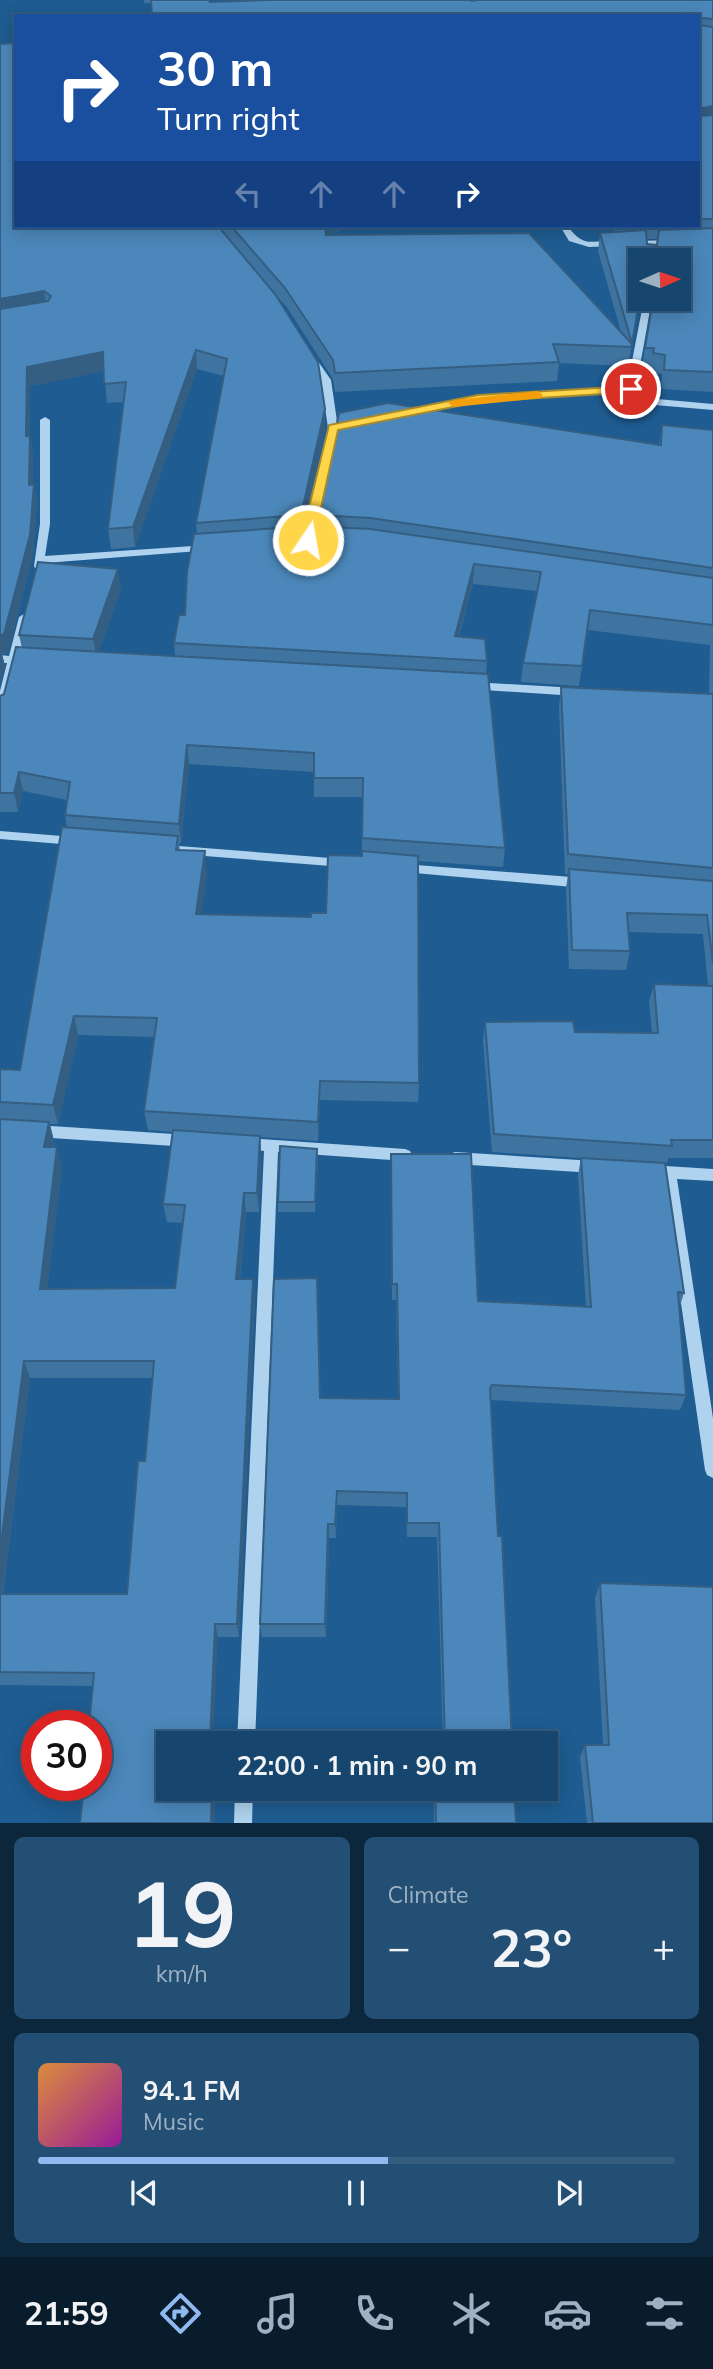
<!DOCTYPE html>
<html lang="en">
<head>
<meta charset="utf-8">
<style>
	:root { --surface:#16456d; --page:#234f75; --text:#f1f3f6; --muted:#9eb1c2; --line:#355d80; --accent:#90b9f0 }
	body { margin:0; font-family:Mulish,sans-serif; background:var(--page); color:var(--text); height:100vh; display:flex; flex-direction:column; font-size:26px; white-space:nowrap }
	* { box-sizing:border-box; margin:0 }
	p { font-size:23px; color:var(--muted) }
	.icon { flex:none; width:38px; height:38px; fill:none; stroke:currentColor; stroke-width:2; stroke-linecap:round; stroke-linejoin:round }
	.map { position:relative; height:1823px; overflow:hidden }
	.sheet { display:flex; flex-direction:column; gap:14px; padding:14px; background:#0c263c; flex:1 }
	.sheet>* { flex:none }
	.top-card { position:absolute; left:14px; top:14px; width:686px; height:214px; border-radius:0px; box-shadow:0 4px 18px #0003,0 0 0 2px var(--line); background:#1a4fa0; color:#fff; overflow:hidden }
	.needle { width:46px; rotate:87deg }
	.fabs { position:absolute; left:628px; top:248px; display:grid; gap:14px }
	.fabs a { display:grid; place-items:center; width:63px; height:63px; border-radius:0px; background:var(--surface); box-shadow:0 4px 18px #0003,0 0 0 2px var(--line); font-size:35px }
	.speed { position:absolute; left:21px; top:1710px; display:flex; gap:14px; font-size:35px; font-weight:700; text-align:center }
	.speed>* { display:grid; place-content:center; width:91px; height:91px; border-radius:50%; background:var(--surface); box-shadow:0 4px 18px #0003,0 0 0 2px var(--line); line-height:1 }
	.speed .limit { border:10px solid #d22; background:#fff; color:#111 }
	.pin { position:absolute; display:grid; place-items:center; width:60px; height:60px; color:#fff; margin:-30px; border:4px solid #fff; border-radius:50%; box-shadow:0 2px 7px #0007 }
	.me { position:absolute; width:77px; margin:-38px; rotate:12deg; stroke-linejoin:round; filter:drop-shadow(0 0 5px #0008) }
	.turn { display:flex; align-items:center; gap:24px; height:147px; padding:0 28px; font-size:32px }
	.turn .icon { width:91px; height:91px; stroke-width:2.5 }
	.turn b { display:block; font-size:49px; line-height:60px }
	.lanes { display:flex; align-items:center; height:66px; padding:0 28px; background:#0003; justify-content:center; gap:35px; direction:ltr }
	.lanes .off { opacity:.35 }
	.big { font-size:52px; font-weight:700; line-height:1.1 }
	.sheet .widget { flex:1; display:flex; flex-direction:column; justify-content:center; gap:10px; min-width:0; padding:0 24px; border-radius:10px; background:var(--page) }
	.sheet .dial { align-items:center; gap:0 }
	.dial b { font-size:91px; line-height:1 }
	.song { display:flex; align-items:center; gap:21px }
	.cover { width:84px; height:84px; border-radius:10px; background:linear-gradient(135deg,hsl(30 70% 55%),hsl(300 70% 35%)) }
	.played { height:7px; border-radius:4px; background:linear-gradient(90deg,var(--accent) 55%,var(--line) 55%) }
	.keys { display:flex; justify-content:space-around; direction:ltr }
	.heat { display:flex; justify-content:space-between; align-items:center; font-size:38px; direction:ltr }
	.sheet .tiles { flex:1; display:grid; gap:14px; grid-template-columns:1fr 1fr }
	.widget:last-child { grid-column:span 2 }
	.trip { position:absolute; left:156px; top:1731px; width:402px; height:70px; border-radius:0px; background:var(--surface); box-shadow:0 4px 18px #0003,0 0 0 2px var(--line); font-weight:700; line-height:70px; text-align:center }
	.dock { display:flex; height:112px; justify-content:space-around; align-items:center; background:#091c2c; color:var(--muted) }
	.dock .icon { width:49px; height:49px }
	.dock .on { color:var(--accent) }
	.dock b { font-size:32px; color:var(--text) }
	.map>svg:first-child { display:block }
	.lines { fill:none; stroke-linecap:round; stroke-linejoin:round }
	.minor { fill:#afd2ee; fill-rule:evenodd }
	.wall { fill:#4074a0; fill-rule:evenodd }
	.shaded-wall { fill:#345e82 }
	.building { fill:#4b87ba; stroke:#345e82; stroke-width:2 }
	.route { fill:#ffd54a; stroke:#a68a30; stroke-width:2 }
	.slow { fill:#f59e0b }
</style>
</head>
<body>
<div class="map">
<svg width="713" height="1823" viewBox="0 0 713 1823">
	<rect width="100%" height="100%" fill="#1e5c91"/>
	<g class="lines">
		<g class="minor">
			<polygon points="363,226 379,226 363,230"/>
			<path d="M560 226H568C586 254 599 234 619 244L615 246 589 247 569 241Z"/>
			<polygon points="677,240 677,244 674,244 633,245 629,243 633,241"/>
			<polygon points="644,299 652,299 636,388 646,398 713,404 713,410 643,404 629,392 478,402 412,415 407,412 412,409 478,396 627,387"/>
			<polygon points="310,353 313,354 331,380 338,428 313,540 308,543 303,540 328,428 321,380 306,356"/>
			<polygon points="45,417 50,420 50,524 45,556 208,545 212,546 212,550 45,563 43,568 35,568 34,566 40,524 40,420"/>
			<polygon points="24,614 29,617 20,656 32,657 33,660 28,664 18,663 6,713 0,717 0,691 7,663 0,663 0,655 9,656 19,617"/>
			<polygon points="473,682 577,688 582,692 577,696 469,689 468,686"/>
			<polygon points="0,831 74,837 80,841 74,845 0,839"/>
			<polygon points="166,845 343,859 349,863 343,867 166,853 160,849"/>
			<polygon points="403,864 584,878 590,883 584,888 403,872 397,868"/>
			<polygon points="36,1125 189,1135 194,1137 196,1141 194,1145 189,1147 36,1137 31,1135 29,1131 31,1127"/>
			<polygon points="245,1138 405,1149 410,1151 412,1155 410,1159 405,1161 278,1152 255,1743 237,1743 264,1151 240,1148 238,1144 240,1140"/>
			<polygon points="455,1152 594,1161 599,1163 601,1167 599,1171 594,1173 455,1164 450,1162 448,1158 450,1154"/>
			<polygon points="650,1165 713,1169 713,1181 677,1179 713,1418 713,1478 707,1475 705,1470 663,1178 645,1175 643,1171 645,1167"/>
			<polygon points="235,1788 253,1788 252,1823 234,1823"/>
		</g>
	</g>
	<g class="wall">
		<path d="M144 0H209L210 2 713 0V392L661 389 662 374 650 372 651 367H642L653 299H679L640 261 641 299 628 366 559 363 557 381 335 392 333 379 286 306 273 292 325 409V428L304 526H317V515L659 445 662 425 713 430V1158H668L667 1163H665L684 1293 679 1309 686 1395 680 1410 491 1400 498 1536 512 1743H443L437 1537H407L406 1507 337 1505 336 1538H329L326 1637H262L260 1624 320 1398 398 1399 396 1300H392L391 1154 478 1301 586 1307 578 1175 581 1158 492 1152 483 1041 485 1022 575 1032 652 1033 649 1002 654 984 708 986 703 934 628 932 630 951 626 970 569 969 566 888 568 874H565L559 707 561 687 709 694 710 645 588 630 579 686 521 682 523 663 537 591 473 584 459 636 487 661 486 674 505 848 503 867 418 861 419 1083 418 1102 320 1100 318 1141 260 1137 261 1154 259 1212H246L240 1279H253L255 1297 239 1637H218L168 1788H216L214 1823H80L93 1686 0 1685V1069L20 1070 67 827 65 815 67 800 23 791 18 812H0V696L4 694 22 648 19 635 121 589 99 652 175 656 174 643 185 615 197 534 196 523 224 376 197 369 135 547 111 549 108 529 124 402 107 403 104 371 30 386V436L33 455V484H34L37 504 33 554 8 653 2 654 5 666 0 682V44L16 226H357L326 235 621 332 598 251 600 233 615 232 614 226H698V16L144 3ZM646 239H658L657 245 647 244ZM189 764 314 772V797H362V856L326 913 311 917 201 914 207 872 180 851 179 843H181ZM78 1035 154 1037 144 1111 148 1130 173 1132 163 1204 167 1222 183 1223 175 1288 47 1289 62 1166 53 1147 54 1141 50 1124H58ZM30 1378H152L145 1461 127 1594H3Z"/>
		<polygon points="318,1158 315,1212 278,1212 278,1202"/>
		<polygon points="600,1583 713,1823 587,1823 580,1757 585,1745 603,1745 595,1598"/>
		<polygon points="433,1788 514,1788 516,1823 434,1823"/>
	</g>
	<g class="shaded-wall">
		<polygon points="713,106 713,123 698,126 698,109"/>
		<polygon points="324,226 357,226 324,235"/>
		<polygon points="44,291 47,309 0,318 0,299"/>
		<polygon points="640,299 641,299 629,362 632,343"/>
		<polygon points="196,350 197,369 135,547 133,527"/>
		<polygon points="103,352 106,371 30,386 30,455 26,436 27,367"/>
		<polygon points="325,409 325,428 302,535 301,515"/>
		<polygon points="30,436 33,455 33,496 34,484 37,504 33,554 8,653 2,654 5,666 0,682 0,635 29,485"/>
		<polygon points="474,564 473,584 453,655 455,636"/>
		<polygon points="118,569 121,589 97,659 93,639"/>
		<polygon points="187,745 189,764 181,843 179,824"/>
		<polygon points="19,772 23,791 18,812 14,793"/>
		<polygon points="205,851 207,872 199,934 196,914"/>
		<polygon points="74,1016 78,1035 58,1124 53,1105"/>
		<polygon points="320,1081 320,1100 318,1141 318,1122"/>
		<polygon points="49,1122 54,1141 48,1166 44,1147"/>
		<polygon points="260,1136 261,1154 259,1212 257,1193"/>
		<polygon points="57,1147 62,1166 45,1306 40,1289"/>
		<polygon points="244,1193 246,1212 238,1297 236,1279"/>
		<polygon points="253,1279 255,1297 239,1637 237,1624"/>
		<polygon points="24,1361 30,1378 1,1608 0,1605 0,1552"/>
		<polygon points="337,1491 337,1505 336,1538 335,1524"/>
		<polygon points="328,1524 329,1538 326,1637 325,1624"/>
		<polygon points="215,1624 218,1637 213,1743 210,1743"/>
		<polygon points="212,1788 216,1788 214,1823 211,1823"/>
	</g>
	<g class="building">
		<polygon points="151,0 209,0 210,2 268,0 472,0 472,1 477,0 713,0 713,19 701,18 698,24 698,16 152,16"/>
		<polygon points="698,25 713,27 713,106 698,109"/>
		<polygon points="16,43 16,226 218,226 275,294 318,362 325,409 301,515 196,523 227,359 196,350 133,527 108,529 126,382 104,384 103,352 27,367 26,436 30,436 29,485 34,484 30,535 4,634 0,635 0,309 48,301 51,296 44,291 0,299 0,44"/>
		<polygon points="698,110 701,116 713,115 713,219 698,219"/>
		<polygon points="231,226 325,226 326,235 529,233 632,344 631,347 553,344 559,362 335,373 333,360 285,288"/>
		<polygon points="713,228 713,372 664,370 665,355 653,353 654,348 645,348 653,299 679,299 679,261 640,261 640,298 632,343 600,233 646,230 647,244 657,245 659,230"/>
		<polygon points="388,403 661,445 662,425 713,430 713,568 370,518 317,515 339,413"/>
		<polygon points="308,526 370,529 713,578 713,625 590,610 582,666 523,663 541,572 474,564 455,636 485,639 487,661 174,643 179,615 185,615 187,572 194,534"/>
		<polygon points="38,562 118,569 93,639 19,635"/>
		<polygon points="16,647 488,674 505,848 362,838 363,778 314,778 314,753 187,745 179,824 65,815 70,782 19,772 14,793 0,793 0,696 4,694"/>
		<polygon points="561,687 713,694 713,868 568,854"/>
		<polygon points="62,827 178,836 176,850 205,851 196,914 311,917 311,913 326,913 328,855 362,856 362,851 418,856 419,1083 320,1081 318,1122 144,1111 157,1018 74,1016 53,1105 0,1102 0,1069 20,1070"/>
		<polygon points="569,869 713,881 713,963 707,915 627,913 630,951 572,950"/>
		<polygon points="654,984 713,986 713,1140 671,1140 672,1146 494,1134 485,1022 573,1021 575,1032 658,1033"/>
		<polygon points="0,1119 49,1122 44,1147 57,1147 40,1289 175,1288 185,1205 163,1204 173,1130 260,1136 257,1193 244,1193 236,1279 253,1279 237,1624 215,1624 210,1743 168,1743 168,1788 212,1788 211,1823 80,1823 84,1785 96,1785 96,1726 89,1726 94,1673 0,1672 0,1594 127,1594 138,1461 145,1461 154,1361 24,1361 0,1552"/>
		<polygon points="280,1146 317,1149 315,1202 278,1202"/>
		<polygon points="391,1154 471,1154 478,1301 591,1307 581,1158 665,1163 684,1293 678,1292 686,1395 492,1385 490,1388 498,1536 502,1536 512,1743 445,1743 439,1523 407,1523 407,1493 337,1491 335,1524 328,1524 325,1624 260,1624 274,1279 317,1278 320,1398 399,1399 397,1284 392,1284"/>
		<polygon points="600,1583 713,1587 713,1823 593,1823 585,1745 609,1745"/>
		<polygon points="435,1788 514,1788 516,1823 436,1823"/>
	</g>
	<polygon class="route" points="631,386 635,387 635,392 478,402 338,430 314,540 308,544 301,540 329,425 478,395"/>
	<polygon class="slow" points="537,391 543,395 541,398 454,407 448,403 454,400"/>
</svg>
<div class="fabs">
<a><svg class="needle" viewBox="-14 -14 28 28"><path d="M0-13l5 13h-10z" fill="#e53935"/><path d="M0 13l5-13h-10z" fill="#9eb1c2"/></svg></a>
</div>
<div class="speed"><div class="limit">30</div></div>
<div class="pin" style="left:631px;top:389px;background:#d93025"><svg class="icon" aria-label="arrive" viewBox="0 0 24 24"><path d="M6 21V4h12l-3 4 3 4H6"/></svg></div>
<svg class="me" style="left:308px;top:540px" viewBox="-20 -20 40 40"><circle r="17" fill="#ffd54a" stroke="#fff" stroke-width="3"/><path d="M0-11L8 9 0 5-8 9z" fill="#fff"/></svg>
<div class="trip">22:00 · 1 min · 90 m</div>
<div class="top-card">
<div class="turn"><svg class="icon" aria-label="right" viewBox="0 0 24 24"><path d="M7 20v-9h11M14 6l5 5-5 5"/></svg><div><b>30 m</b>Turn right</div></div>
<div class="lanes"><svg class="icon off" aria-label="left" viewBox="0 0 24 24"><path d="M17 20v-9H6M10 6l-5 5 5 5"/></svg><svg class="icon off" aria-label="ahead" viewBox="0 0 24 24"><path d="M12 20V5M6 11l6-6 6 6"/></svg><svg class="icon off" aria-label="ahead" viewBox="0 0 24 24"><path d="M12 20V5M6 11l6-6 6 6"/></svg><svg class="icon" aria-label="right" viewBox="0 0 24 24"><path d="M7 20v-9h11M14 6l5 5-5 5"/></svg></div>
</div>
</div>
<section class="sheet">
<div class="tiles">
<div class="widget dial"><b>19</b><p>km/h</p></div>
<div class="widget"><p>Climate</p>
<div class="heat"><a>−</a><b class="big">23°</b><a>+</a></div>
</div>
<div class="widget">
<div class="song"><i class="cover"></i><div><b>94.1 FM</b><p>Music</p></div></div>
<div class="played"></div>
<div class="keys"><svg class="icon" aria-label="previous" viewBox="0 0 24 24"><path d="M18 5L8 12l10 7zM5 5v14"/></svg><svg class="icon" aria-label="pause" viewBox="0 0 24 24"><path d="M8 5v14M16 5v14"/></svg><svg class="icon" aria-label="next" viewBox="0 0 24 24"><path d="M6 5l10 7-10 7zM19 5v14"/></svg></div>
</div>
</div>
</section>
<nav class="dock">
<b>21:59</b>
<svg class="icon on" aria-label="directions" viewBox="0 0 24 24"><path d="M12 3l9 9-9 9-9-9zM9 14v-3h6M13 9l2 2-2 2"/></svg>
<svg class="icon" aria-label="music" viewBox="0 0 24 24"><path d="M9 18V5l10-2v13"/><circle cx="6" cy="18" r="3"/><circle cx="16" cy="16" r="3"/></svg>
<svg class="icon" aria-label="phone" viewBox="0 0 24 24"><path d="M5 4h4l2 5-3 2q2 4 5 5l2-3 5 2v4C11 20 4 13 5 4z"/></svg>
<svg class="icon" aria-label="climate" viewBox="0 0 24 24"><path d="M12 3v18M4 7l16 10M4 17L20 7"/></svg>
<svg class="icon" aria-label="car" viewBox="0 0 24 24"><path d="M5 17H2v-5l4-1 3-4h7l3 4 3 1v5h-3M9 17h6M6 11h13"/><circle cx="7" cy="17" r="2"/><circle cx="17" cy="17" r="2"/></svg>
<svg class="icon" aria-label="filters" viewBox="0 0 24 24"><path d="M4 7h16M4 17h16"/><circle cx="9" cy="7" r="2"/><circle cx="15" cy="17" r="2"/></svg>
</nav>
</body>
</html>
